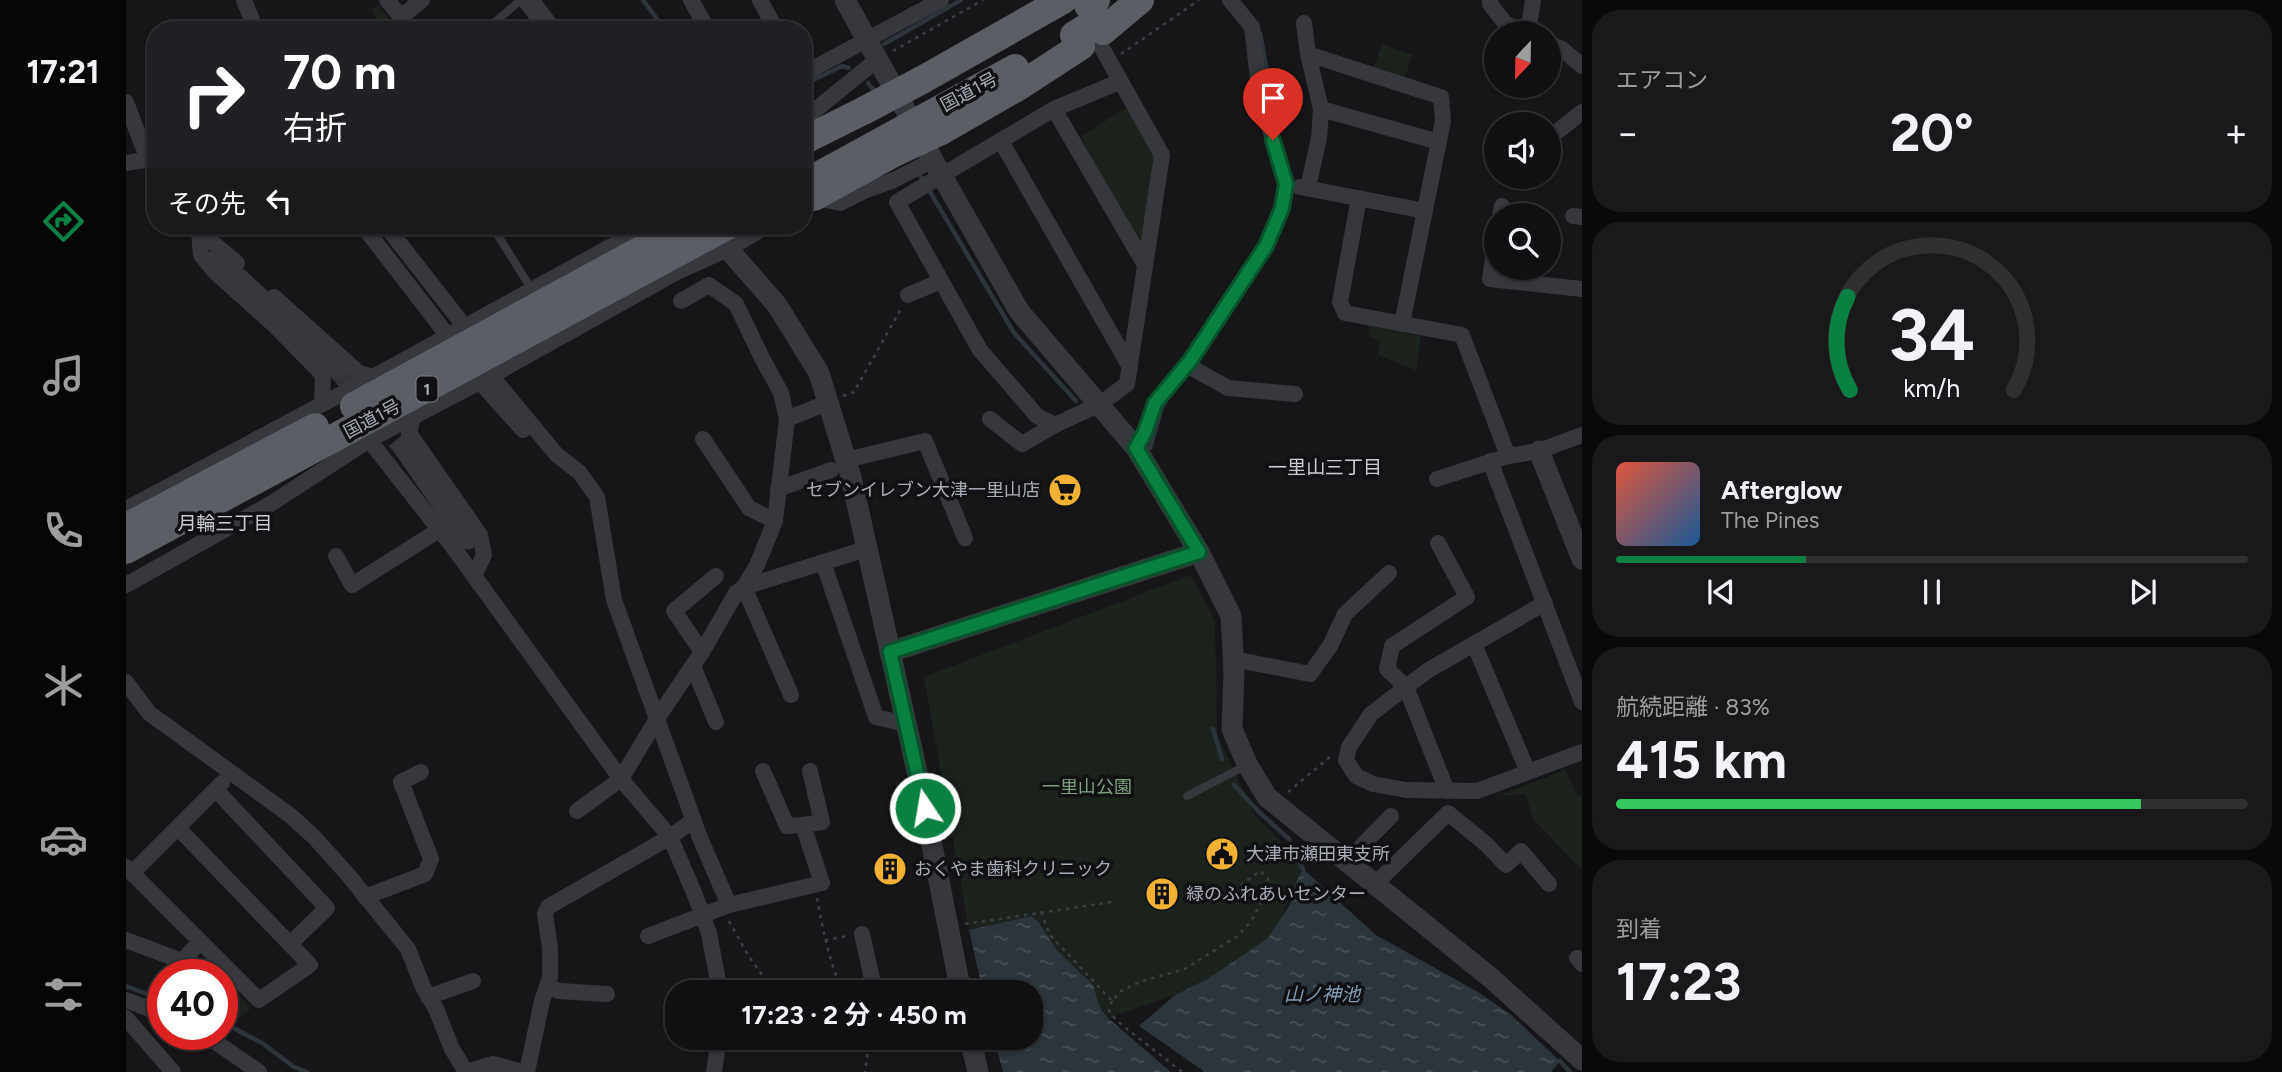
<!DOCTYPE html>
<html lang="ja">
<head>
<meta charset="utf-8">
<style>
	:root { --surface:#101012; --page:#19191b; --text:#f1f3f6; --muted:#9c9d9f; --line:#303032; --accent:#0b8043 }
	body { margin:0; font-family:Figtree,"Noto Sans JP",sans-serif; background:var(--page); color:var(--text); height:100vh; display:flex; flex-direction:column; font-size:26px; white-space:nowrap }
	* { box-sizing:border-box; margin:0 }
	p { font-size:23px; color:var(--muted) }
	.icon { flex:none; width:38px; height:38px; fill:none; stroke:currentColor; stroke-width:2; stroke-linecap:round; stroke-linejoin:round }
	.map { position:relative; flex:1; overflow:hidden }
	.panel { display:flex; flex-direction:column; gap:10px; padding:10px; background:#09090a; width:700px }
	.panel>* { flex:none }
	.top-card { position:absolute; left:21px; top:21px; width:665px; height:214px; border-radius:28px; box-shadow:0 2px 5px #0004,0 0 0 2px var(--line); background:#202124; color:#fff; overflow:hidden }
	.needle { width:46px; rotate:202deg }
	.controls { position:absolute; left:1358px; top:21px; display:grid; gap:14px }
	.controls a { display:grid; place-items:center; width:77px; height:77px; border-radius:50%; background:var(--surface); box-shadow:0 2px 5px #0004,0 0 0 2px var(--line); font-size:35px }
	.speed { position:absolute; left:21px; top:959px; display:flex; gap:14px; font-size:35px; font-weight:700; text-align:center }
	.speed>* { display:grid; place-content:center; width:91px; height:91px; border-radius:50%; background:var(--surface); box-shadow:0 2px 5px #0004,0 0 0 2px var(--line); line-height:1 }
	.speed .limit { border:10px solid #d22; background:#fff; color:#111 }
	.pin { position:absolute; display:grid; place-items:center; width:60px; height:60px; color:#fff; margin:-72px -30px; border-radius:50% 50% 50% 0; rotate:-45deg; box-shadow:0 0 7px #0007 }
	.pin .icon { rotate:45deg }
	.me { position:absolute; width:77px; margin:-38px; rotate:348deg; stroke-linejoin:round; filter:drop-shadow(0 0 5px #0008) }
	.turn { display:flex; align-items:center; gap:24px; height:147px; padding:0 21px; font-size:32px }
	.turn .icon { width:91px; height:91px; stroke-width:2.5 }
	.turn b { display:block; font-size:49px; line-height:60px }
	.then { display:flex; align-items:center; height:66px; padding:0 21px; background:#0003; gap:14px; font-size:26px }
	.big { font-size:52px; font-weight:700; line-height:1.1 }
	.panel .card { flex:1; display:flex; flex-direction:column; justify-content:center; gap:10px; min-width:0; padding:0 24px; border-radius:28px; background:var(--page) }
	.panel .dial { align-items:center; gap:0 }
	.dial svg { height:182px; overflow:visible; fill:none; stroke:var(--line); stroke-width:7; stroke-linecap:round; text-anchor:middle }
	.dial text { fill:var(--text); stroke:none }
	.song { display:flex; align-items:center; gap:21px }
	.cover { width:84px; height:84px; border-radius:10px; background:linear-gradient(135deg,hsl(10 70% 55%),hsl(210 70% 35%)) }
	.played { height:7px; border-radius:4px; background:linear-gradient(90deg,var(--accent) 30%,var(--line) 30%) }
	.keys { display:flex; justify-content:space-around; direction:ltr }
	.heat { display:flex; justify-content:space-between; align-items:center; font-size:38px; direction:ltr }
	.charge { height:10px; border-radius:5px; background:linear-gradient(90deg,#34c759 83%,var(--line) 0) }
	.trip { position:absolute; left:539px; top:980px; width:378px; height:70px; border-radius:28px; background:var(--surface); box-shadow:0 2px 5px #0004,0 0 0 2px var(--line); font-weight:700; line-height:70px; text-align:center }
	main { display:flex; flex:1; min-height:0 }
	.tab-bar { display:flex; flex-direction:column; width:126px; justify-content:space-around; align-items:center; background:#060607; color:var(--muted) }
	.tab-bar .icon { width:49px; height:49px }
	.tab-bar .current { color:var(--accent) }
	.tab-bar b { font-size:32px; color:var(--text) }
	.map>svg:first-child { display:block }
	.green { fill:#1c231d }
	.water { fill:url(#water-ripples) }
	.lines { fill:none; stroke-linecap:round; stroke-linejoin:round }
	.stream { stroke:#2c353c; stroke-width:4.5 }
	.tertiary-tunnel { stroke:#333438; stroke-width:21; stroke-dasharray:21 10; stroke-linecap:butt }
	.path { stroke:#3d3f44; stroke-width:2.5; stroke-dasharray:3.5 5; stroke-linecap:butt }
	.service { stroke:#37383d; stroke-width:8 }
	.minor { stroke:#37383d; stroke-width:16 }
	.tertiary { stroke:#37383d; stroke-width:21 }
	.trunk { stroke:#5b5e65; stroke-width:28 }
	.trunk-bridge { stroke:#5b5e65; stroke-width:28 }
	.route-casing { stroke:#07532c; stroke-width:18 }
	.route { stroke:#0b8043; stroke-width:12 }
	.labels { text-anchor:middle; stroke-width:7; stroke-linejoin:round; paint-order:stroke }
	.shield { fill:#111113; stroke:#7b7e86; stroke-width:2 }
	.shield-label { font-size:16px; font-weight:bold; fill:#a8adb8 }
	.street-label { font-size:18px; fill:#a8adb8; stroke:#111113 }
	.poi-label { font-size:18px; fill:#a8adb8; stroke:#111113; text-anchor:start }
	.park-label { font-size:18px; fill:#7fa381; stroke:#111113 }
	.neighbourhood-label { font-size:19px; fill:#c9ccd4; stroke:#111113 }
	.water-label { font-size:19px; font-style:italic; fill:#7f9bb3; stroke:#111113 }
</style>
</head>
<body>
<main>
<nav class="tab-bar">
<b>17:21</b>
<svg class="icon current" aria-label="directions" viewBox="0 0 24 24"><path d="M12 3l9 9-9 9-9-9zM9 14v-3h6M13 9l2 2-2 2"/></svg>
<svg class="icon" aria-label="music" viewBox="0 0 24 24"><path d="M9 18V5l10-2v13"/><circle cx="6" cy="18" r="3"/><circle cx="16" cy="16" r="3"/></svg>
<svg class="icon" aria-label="phone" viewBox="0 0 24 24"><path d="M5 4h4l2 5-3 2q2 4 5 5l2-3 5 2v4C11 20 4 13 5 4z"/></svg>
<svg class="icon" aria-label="climate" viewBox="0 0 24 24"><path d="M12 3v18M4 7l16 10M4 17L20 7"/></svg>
<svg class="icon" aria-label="car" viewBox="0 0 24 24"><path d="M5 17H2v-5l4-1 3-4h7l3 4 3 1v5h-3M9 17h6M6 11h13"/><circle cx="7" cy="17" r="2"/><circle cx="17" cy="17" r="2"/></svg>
<svg class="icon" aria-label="filters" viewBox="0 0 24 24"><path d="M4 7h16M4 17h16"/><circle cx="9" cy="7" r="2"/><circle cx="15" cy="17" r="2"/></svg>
</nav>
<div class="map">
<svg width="1456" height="1072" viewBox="0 0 1456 1072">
	<defs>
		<pattern id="water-ripples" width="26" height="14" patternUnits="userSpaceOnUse" patternTransform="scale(1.75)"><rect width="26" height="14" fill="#2c353c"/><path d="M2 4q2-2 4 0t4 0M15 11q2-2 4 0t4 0" fill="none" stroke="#485056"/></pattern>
	</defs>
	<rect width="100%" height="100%" fill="#161618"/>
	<g class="green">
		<polygon points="252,4 272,30 254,30 246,9"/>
		<polygon points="1256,44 1286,55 1279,77 1248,67"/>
		<polygon points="1006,104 1036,155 1016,250 955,137"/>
		<polygon points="1244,326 1295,336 1290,370 1251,355 1254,342 1242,335"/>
		<polygon points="1065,575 1089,621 1091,734 1128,814 1163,850 1177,869 1152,924 1142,938 1083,978 1049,995 982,1018 974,1008 967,985 930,949 912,921 905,916 843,930 798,677"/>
		<polygon points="1439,770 1451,796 1456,795 1456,867 1454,868 1407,819 1399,794 1371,796"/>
		<polygon points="96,979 125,1008 109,1021 96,1015"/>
	</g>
	<g class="water">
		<polygon points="1177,869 1250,935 1352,992 1384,1014 1434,1061 1425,1072 1079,1072 1013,1026 1049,995 1083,978 1142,938 1163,906 1168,894 1170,882"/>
		<polygon points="905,916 912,921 930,949 967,985 974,1008 982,1018 1045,1072 877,1072 868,1038 905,1038 905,992 857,992 843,930"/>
	</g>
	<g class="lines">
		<g class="stream">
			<polyline points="517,0 539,30"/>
			<polyline points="1134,33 1152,131"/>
			<polyline points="758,44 835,0"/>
			<polyline points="742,83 749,92"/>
			<polyline points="677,85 716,66 723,68"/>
			<polyline points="794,175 888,333 950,401"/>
			<polyline points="1024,448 1036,407 1039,402"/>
			<polyline points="1087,729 1096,759"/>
			<polyline points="1108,785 1133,812 1163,839 1177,869"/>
			<polyline points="0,986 37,1000"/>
			<polyline points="96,1022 136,1043 168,1067 181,1072"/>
			<polyline points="1434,1061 1444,1072"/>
		</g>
		<polyline class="tertiary-tunnel" points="211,368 278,448"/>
		<g class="path">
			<polyline points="767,51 857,0"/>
			<polyline points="995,54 1073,0"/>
			<polyline points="717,396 728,392 776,307"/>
			<polyline points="1162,792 1205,756"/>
			<path d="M691 898C697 930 703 962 717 992"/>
			<polyline points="915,912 924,935 986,1001 995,991 1016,981 1059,969 1113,935 1126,920 1141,890 1142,878 1134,871 1100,896"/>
			<polyline points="603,921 622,955 648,992"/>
			<polyline points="839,924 986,902"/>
			<polyline points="699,940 722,936"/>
			<polyline points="986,1001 983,1011 991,1021 1056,1072"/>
			<polyline points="698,1038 742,1051"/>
			<polyline points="737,1038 742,1051 739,1072"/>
		</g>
		<g class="service">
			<polyline points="359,30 395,0"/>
			<polyline points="366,226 406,290"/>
			<polyline points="1061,796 1119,766"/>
		</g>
		<g class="minor">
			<polyline points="118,0 130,30"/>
			<polyline points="261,0 275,17 296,0"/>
			<polyline points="565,0 582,30"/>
			<polyline points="634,0 650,30"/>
			<polyline points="1364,0 1364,4 1379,23 1398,33"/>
			<polyline points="1178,23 1182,54 1195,109 1193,138 1182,188"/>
			<polyline points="963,25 1036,155 1001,384 974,404 929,425 911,416 854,350 771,202 928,109 993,82"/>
			<polyline points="1402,33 1407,0"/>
			<polyline points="1423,44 1436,49 1456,66"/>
			<polyline points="1182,54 1315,97 1317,121 1276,324"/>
			<polyline points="677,74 815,0"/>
			<polyline points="0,102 17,147 30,167"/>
			<polyline points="928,109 1019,265"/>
			<polyline points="1195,109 1313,142"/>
			<polyline points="677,120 752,59"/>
			<polyline points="1423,138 1456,112"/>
			<polyline points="875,141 1004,367"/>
			<polyline points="0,163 24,159"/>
			<polyline points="1174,187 1299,211"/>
			<polyline points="688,197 714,203 738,191 768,180 807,160"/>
			<polyline points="1233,198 1214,302 1219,313 1336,335 1382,456"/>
			<polyline points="1374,215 1376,206"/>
			<polyline points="1447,216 1456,217"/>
			<polyline points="70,226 73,231 75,255 89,272 147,324 197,375 196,403"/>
			<polyline points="237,226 322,336"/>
			<polyline points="260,226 339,327"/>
			<polyline points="73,231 111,263"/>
			<polyline points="1370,240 1364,279 1456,289"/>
			<polyline points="782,295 815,281"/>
			<polyline points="148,297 233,373 247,377"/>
			<polyline points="1061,365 1102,388 1169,394"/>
			<polyline points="354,382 397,430"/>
			<polyline points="372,384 430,454 454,473 471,497 488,600 574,838 603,905 696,883 677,825 696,822 684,771"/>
			<polyline points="287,417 283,433 354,535 358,555 348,576"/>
			<polyline points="661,419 703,402"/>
			<polyline points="864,419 896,444 929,425"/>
			<polyline points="577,439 623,508 649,521"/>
			<polyline points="243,440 327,547 495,779 544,837 569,895 583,933 594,992"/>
			<polyline points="1010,448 1019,432 1029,403 1064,361 1140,246 1156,208 1160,184 1134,96 1126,27 1104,0"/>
			<polyline points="720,460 799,441 839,538"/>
			<polyline points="1364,461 1456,702"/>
			<polyline points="1311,479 1382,456 1413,451 1456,435"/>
			<polyline points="652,489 705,470"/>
			<polyline points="0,509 247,377 522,226"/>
			<polyline points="1312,543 1341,597 1266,646 1261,669 1280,687 1321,791"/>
			<polyline points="210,556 226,585 313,530"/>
			<polyline points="697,562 750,717 780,724"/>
			<polyline points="0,585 146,503 243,440 354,382 551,272 602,249 641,226"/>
			<polyline points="618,587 740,549"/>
			<polyline points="618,587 665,695"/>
			<polyline points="1419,603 1301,671 1245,714 1223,747 1220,760 1230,776 1247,784 1280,790 1351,791 1456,752"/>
			<polyline points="1348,644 1402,772"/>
			<polyline points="576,652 548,611 590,576"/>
			<polyline points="1107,659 1184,674 1204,646 1219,614 1263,573"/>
			<polyline points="567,666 590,722"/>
			<polyline points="0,682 23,713 165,816 188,837 223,876 282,949 297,987 310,1009 326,1049 340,1072"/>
			<polyline points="637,771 661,826 677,825"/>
			<polyline points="90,790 201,908 164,944"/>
			<polyline points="451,811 495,779 532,717 576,652 610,593 618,587 631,565 649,521 661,419 655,393 636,358 610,304 583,285 555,301"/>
			<polyline points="1220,862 1265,816"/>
			<polyline points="0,867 133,1000 184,965 53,829"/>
			<polyline points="6,873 96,783"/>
			<polyline points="1248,885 1322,813 1360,844 1380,865 1395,851 1423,884"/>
			<polyline points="239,897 299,874 305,859 275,782 295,772"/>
			<polyline points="736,934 749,992"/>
			<polyline points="522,936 603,905"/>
			<polyline points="0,940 56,961 73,943"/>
			<polyline points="1451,958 1456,964"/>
			<polyline points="421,986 433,991 481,994"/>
			<polyline points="571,992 594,987"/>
			<polyline points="302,997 347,981"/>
			<polyline points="0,1000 37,1014"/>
			<polyline points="0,1018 47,1072"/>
			<polyline points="78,1034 133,1072"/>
			<polyline points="340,1072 367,1064 397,1072"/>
			<polyline points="401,1072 416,1001 424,977 424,948 419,914 422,907 544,837 568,820"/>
			<polyline points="588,1072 593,1038"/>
		</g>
		<g class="tertiary">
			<polyline points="402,0 425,30"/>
			<polyline points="719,0 807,160 893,311 1010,448 1073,552 1105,616 1108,672 1106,729 1121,764 1141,797 1365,978 1456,1060"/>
			<polyline points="588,226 602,249 651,305 693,373 725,477 794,785 835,992"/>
			<polyline points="91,259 211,368"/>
			<polyline points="278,448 341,539"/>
			<polyline points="1413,451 1456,559"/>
			<polyline points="764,652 1073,552"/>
			<polyline points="844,1038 852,1072"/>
		</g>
		<g class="trunk">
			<polyline points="962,5 970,0"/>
			<polyline points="977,31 1014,0"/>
			<polyline points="796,80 937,0"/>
			<polyline points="815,131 892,87 955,46"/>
			<polyline points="677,141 739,110"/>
			<polyline points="688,197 770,152"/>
		</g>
		<g class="trunk-bridge">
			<polyline points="948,35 972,20"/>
			<polyline points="739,110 796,80"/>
			<polyline points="770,152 815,131"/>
			<polyline points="677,184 889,68"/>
			<polyline points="228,406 559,226"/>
			<polyline points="0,527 189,427"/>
			<polyline points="0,550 601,226"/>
		</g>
	</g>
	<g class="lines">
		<defs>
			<polyline id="route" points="799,808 764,652 1073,552 1010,448 1019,432 1029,403 1064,361 1140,246 1156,208 1160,184 1147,140"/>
		</defs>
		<use href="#route" class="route-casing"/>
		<use href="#route" class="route"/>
	</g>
	<defs>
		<symbol id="supermarket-disc" viewBox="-11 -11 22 22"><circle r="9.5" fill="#f2b134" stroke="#111113"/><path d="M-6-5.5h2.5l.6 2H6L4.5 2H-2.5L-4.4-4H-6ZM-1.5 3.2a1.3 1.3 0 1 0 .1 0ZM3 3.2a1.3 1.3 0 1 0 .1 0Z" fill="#111"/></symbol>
		<symbol id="civic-disc" viewBox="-11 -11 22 22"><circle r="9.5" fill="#f2b134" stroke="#111113"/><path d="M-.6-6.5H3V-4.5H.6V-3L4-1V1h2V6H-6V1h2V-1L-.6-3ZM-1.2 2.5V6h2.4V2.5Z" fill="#111"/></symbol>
		<symbol id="building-disc" viewBox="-11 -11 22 22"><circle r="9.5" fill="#f2b134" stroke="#111113"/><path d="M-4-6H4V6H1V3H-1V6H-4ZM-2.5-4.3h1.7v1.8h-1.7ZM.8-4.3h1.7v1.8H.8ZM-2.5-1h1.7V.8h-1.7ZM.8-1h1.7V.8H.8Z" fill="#111"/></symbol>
	</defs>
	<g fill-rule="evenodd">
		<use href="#supermarket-disc" x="920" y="471" width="38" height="38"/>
		<use href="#civic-disc" x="1077" y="835" width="38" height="38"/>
		<use href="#building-disc" x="745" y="850" width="38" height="38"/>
		<use href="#building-disc" x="1017" y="875" width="38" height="38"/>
	</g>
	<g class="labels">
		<rect class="shield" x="290.5" y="376.5" width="21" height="25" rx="5"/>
		<g class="shield-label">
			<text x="301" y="395">1</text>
		</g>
		<g class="street-label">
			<text transform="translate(843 92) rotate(-28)" y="6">国道1号</text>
			<text transform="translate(246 419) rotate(-28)" y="6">国道1号</text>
		</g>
		<g class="poi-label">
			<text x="914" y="496" text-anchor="end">セブンイレブン大津一里山店</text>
			<text x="1120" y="860">大津市瀬田東支所</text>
			<text x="788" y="875">おくやま歯科クリニック</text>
			<text x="1060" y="900">緑のふれあいセンター</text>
		</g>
		<g class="park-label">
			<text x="961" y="793">一里山公園</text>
		</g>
		<g class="neighbourhood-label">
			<text x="1199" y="474">一里山三丁目</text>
			<text x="99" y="530">月輪三丁目</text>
		</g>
		<g class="water-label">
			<text x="1196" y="1001">山ノ神池</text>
		</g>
	</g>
</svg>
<div class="controls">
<a><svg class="needle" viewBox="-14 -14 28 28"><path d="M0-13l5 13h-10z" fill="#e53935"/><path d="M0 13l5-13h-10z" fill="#9c9d9f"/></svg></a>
<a><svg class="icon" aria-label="sound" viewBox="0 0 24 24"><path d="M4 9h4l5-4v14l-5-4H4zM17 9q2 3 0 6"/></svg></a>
<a><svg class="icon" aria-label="search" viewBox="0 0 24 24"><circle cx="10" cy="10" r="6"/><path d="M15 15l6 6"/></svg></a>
</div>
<div class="speed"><div class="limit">40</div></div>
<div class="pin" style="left:1147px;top:140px;background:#d93025"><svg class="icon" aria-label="arrive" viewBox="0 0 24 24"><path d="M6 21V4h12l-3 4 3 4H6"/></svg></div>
<svg class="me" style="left:799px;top:808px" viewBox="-20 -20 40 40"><circle r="17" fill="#0b8043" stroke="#fff" stroke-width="3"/><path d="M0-11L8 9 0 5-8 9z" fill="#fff"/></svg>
<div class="trip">17:23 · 2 分 · 450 m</div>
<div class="top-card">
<div class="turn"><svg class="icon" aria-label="right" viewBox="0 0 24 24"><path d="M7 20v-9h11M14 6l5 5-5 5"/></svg><div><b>70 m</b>右折</div></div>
<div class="then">その先<svg class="icon" aria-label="left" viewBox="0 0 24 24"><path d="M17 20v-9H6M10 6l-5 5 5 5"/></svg></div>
</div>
</div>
<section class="panel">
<div class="card"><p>エアコン</p>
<div class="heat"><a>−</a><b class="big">20°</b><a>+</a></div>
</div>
<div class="card dial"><svg viewBox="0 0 100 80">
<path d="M14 69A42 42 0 1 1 86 69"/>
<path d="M14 69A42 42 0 0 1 13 28" stroke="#0b8043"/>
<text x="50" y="56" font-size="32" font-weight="700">34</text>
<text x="50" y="72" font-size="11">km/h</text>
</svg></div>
<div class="card">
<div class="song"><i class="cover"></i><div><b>Afterglow</b><p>The Pines</p></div></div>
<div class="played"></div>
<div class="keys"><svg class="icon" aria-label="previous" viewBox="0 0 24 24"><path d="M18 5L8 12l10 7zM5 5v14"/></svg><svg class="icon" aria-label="pause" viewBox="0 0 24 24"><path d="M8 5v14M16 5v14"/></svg><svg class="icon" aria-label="next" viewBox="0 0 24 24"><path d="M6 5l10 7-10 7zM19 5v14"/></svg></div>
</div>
<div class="card"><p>航続距離 · 83%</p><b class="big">415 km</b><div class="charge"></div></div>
<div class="card"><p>到着</p><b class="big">17:23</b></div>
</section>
</main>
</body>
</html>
